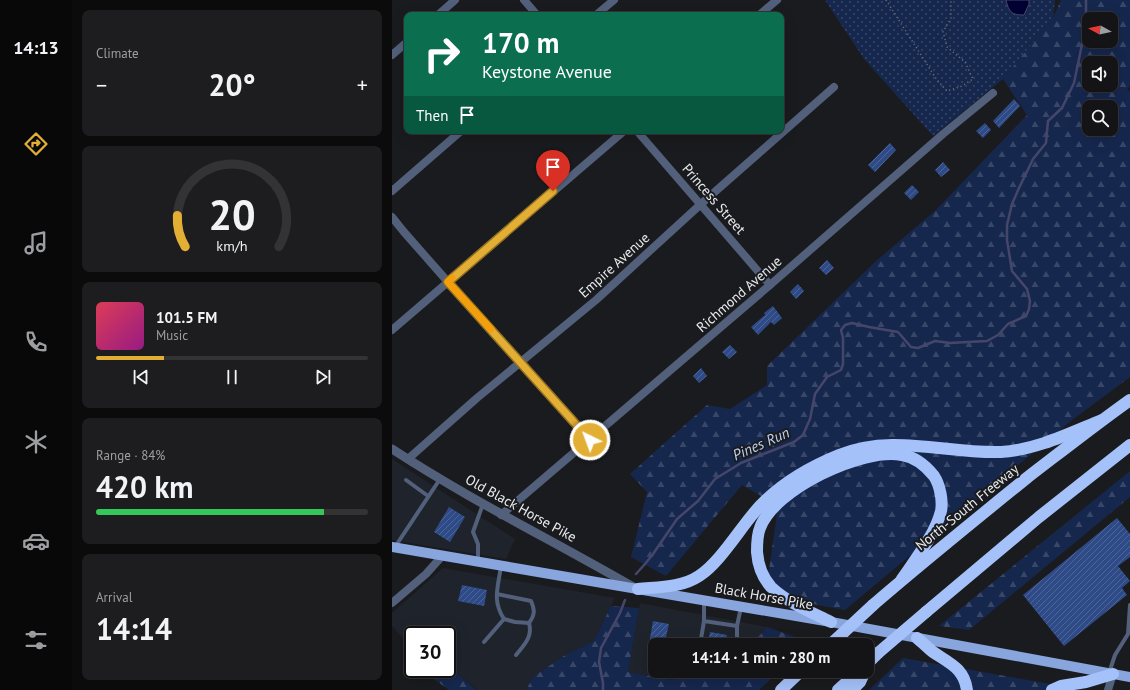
<!DOCTYPE html>
<html lang="en">
<head>
<meta charset="utf-8">
<style>
	:root { --surface:#141416; --page:#1d1d1f; --text:#f1f3f6; --muted:#9d9ea1; --line:#333335; --accent:#e3ae34 }
	body { margin:0; font-family:"PT Sans",sans-serif; background:var(--page); color:var(--text); height:100vh; display:flex; flex-direction:column; font-size:15px; white-space:nowrap }
	* { box-sizing:border-box; margin:0 }
	p { font-size:13px; color:var(--muted) }
	.icon { flex:none; width:22px; height:22px; fill:none; stroke:currentColor; stroke-width:2; stroke-linecap:round; stroke-linejoin:round }
	.map { position:relative; flex:1; overflow:hidden }
	.details { display:flex; flex-direction:column; gap:10px; padding:10px; background:#0b0b0c; width:320px }
	.details>* { flex:none }
	.guide { position:absolute; left:12px; top:12px; width:380px; height:122px; border-radius:8px; box-shadow:0 4px 16px #0002,0 0 0 1px var(--line); background:#0b6e4f; color:#fff; overflow:hidden }
	.needle { width:26px; rotate:278deg }
	.tools { position:absolute; left:690px; top:12px; display:grid; gap:8px }
	.tools a { display:grid; place-items:center; width:36px; height:36px; border-radius:8px; background:var(--surface); box-shadow:0 4px 16px #0002,0 0 0 1px var(--line); font-size:20px }
	.speed { position:absolute; left:12px; top:626px; display:flex; gap:8px; font-size:20px; font-weight:700; text-align:center }
	.speed>* { display:grid; place-content:center; width:52px; height:52px; border-radius:50%; background:var(--surface); box-shadow:0 4px 16px #0002,0 0 0 1px var(--line); line-height:1 }
	.speed .limit { border:2px solid #111; border-radius:6px; background:#fff; color:#111 }
	.pin { position:absolute; display:grid; place-items:center; width:34px; height:34px; color:#fff; margin:-41px -17px; border-radius:50% 50% 50% 0; rotate:-45deg; box-shadow:0 0 4px #0007 }
	.pin .icon { rotate:45deg }
	.me { position:absolute; width:44px; margin:-22px; rotate:318deg; stroke-linejoin:round; filter:drop-shadow(0 0 3px #0008) }
	.turn { display:flex; align-items:center; gap:14px; height:84px; padding:0 12px; font-size:18px }
	.turn .icon { width:52px; height:52px; stroke-width:2.5 }
	.turn b { display:block; font-size:28px; line-height:34px }
	.then { display:flex; align-items:center; height:38px; padding:0 12px; background:#0003; gap:8px; font-size:15px }
	.big { font-size:30px; font-weight:700; line-height:1.1 }
	.details .card { flex:1; display:flex; flex-direction:column; justify-content:center; gap:6px; min-width:0; padding:0 14px; border-radius:8px; background:var(--page) }
	.details .dial { align-items:center; gap:0 }
	.dial svg { height:104px; overflow:visible; fill:none; stroke:var(--line); stroke-width:7; stroke-linecap:round; text-anchor:middle }
	.dial text { fill:var(--text); stroke:none }
	.song { display:flex; align-items:center; gap:12px }
	.cover { width:48px; height:48px; border-radius:6px; background:linear-gradient(135deg,hsl(350 70% 55%),hsl(310 70% 35%)) }
	.played { height:4px; border-radius:2px; background:linear-gradient(90deg,var(--accent) 25%,var(--line) 25%) }
	.keys { display:flex; justify-content:space-around; direction:ltr }
	.heat { display:flex; justify-content:space-between; align-items:center; font-size:22px; direction:ltr }
	.charge { height:6px; border-radius:3px; background:linear-gradient(90deg,#34c759 84%,var(--line) 0) }
	.trip { position:absolute; left:256px; top:638px; width:226px; height:40px; border-radius:8px; background:var(--surface); box-shadow:0 4px 16px #0002,0 0 0 1px var(--line); font-weight:700; line-height:40px; text-align:center }
	main { display:flex; flex:1; min-height:0 }
	.tab-bar { display:flex; flex-direction:column; width:72px; justify-content:space-around; align-items:center; background:#080809; color:var(--muted) }
	.tab-bar .icon { width:28px; height:28px }
	.tab-bar .selected { color:var(--accent) }
	.tab-bar b { font-size:18px; color:var(--text) }
	.map>svg:first-child { display:block }
	.built { fill:#1f232b }
	.grass { fill:url(#grass-dots) }
	.forest { fill:url(#forest-firs); fill-rule:evenodd }
	.water { fill:#003; stroke:#46466b }
	.lines { fill:none; stroke-linecap:round; stroke-linejoin:round }
	.stream { stroke:#46466b; stroke-width:2.5 }
	.building { fill:url(#building-hatch) }
	.path { stroke:#77787b; stroke-width:1.5; stroke-dasharray:1 3; stroke-linecap:butt }
	.service { stroke:#52607b; stroke-width:4 }
	.minor { stroke:#52607b; stroke-width:8 }
	.tertiary { stroke:#52607b; stroke-width:9 }
	.primary { stroke:#88a5de; stroke-width:10 }
	.motorway { stroke:#a5c1f9; stroke-width:12 }
	.motorway-bridge { stroke:#a5c1f9; stroke-width:12 }
	.route-casing { stroke:#947122; stroke-width:10 }
	.route { stroke:#e3ae34; stroke-width:7 }
	.slow { stroke:#f59e0b; stroke-width:7 }
	.labels { text-anchor:middle; stroke-width:4; stroke-linejoin:round; paint-order:stroke }
	.street-label { font-size:14px; fill:#e9ebed; stroke:#1a1b1e }
	.water-label { font-size:15px; font-style:italic; fill:#bfd1f5; stroke:#1a1b1e }
</style>
</head>
<body>
<main>
<nav class="tab-bar">
<b>14:13</b>
<svg class="icon selected" aria-label="directions" viewBox="0 0 24 24"><path d="M12 3l9 9-9 9-9-9zM9 14v-3h6M13 9l2 2-2 2"/></svg>
<svg class="icon" aria-label="music" viewBox="0 0 24 24"><path d="M9 18V5l10-2v13"/><circle cx="6" cy="18" r="3"/><circle cx="16" cy="16" r="3"/></svg>
<svg class="icon" aria-label="phone" viewBox="0 0 24 24"><path d="M5 4h4l2 5-3 2q2 4 5 5l2-3 5 2v4C11 20 4 13 5 4z"/></svg>
<svg class="icon" aria-label="climate" viewBox="0 0 24 24"><path d="M12 3v18M4 7l16 10M4 17L20 7"/></svg>
<svg class="icon" aria-label="car" viewBox="0 0 24 24"><path d="M5 17H2v-5l4-1 3-4h7l3 4 3 1v5h-3M9 17h6M6 11h13"/><circle cx="7" cy="17" r="2"/><circle cx="17" cy="17" r="2"/></svg>
<svg class="icon" aria-label="filters" viewBox="0 0 24 24"><path d="M4 7h16M4 17h16"/><circle cx="9" cy="7" r="2"/><circle cx="15" cy="17" r="2"/></svg>
</nav>
<section class="details">
<div class="card"><p>Climate</p>
<div class="heat"><a>−</a><b class="big">20°</b><a>+</a></div>
</div>
<div class="card dial"><svg viewBox="0 0 100 80">
<path d="M14 69A42 42 0 1 1 86 69"/>
<path d="M14 69A42 42 0 0 1 8 45" stroke="#e3ae34"/>
<text x="50" y="56" font-size="32" font-weight="700">20</text>
<text x="50" y="72" font-size="11">km/h</text>
</svg></div>
<div class="card">
<div class="song"><i class="cover"></i><div><b>101.5 FM</b><p>Music</p></div></div>
<div class="played"></div>
<div class="keys"><svg class="icon" aria-label="previous" viewBox="0 0 24 24"><path d="M18 5L8 12l10 7zM5 5v14"/></svg><svg class="icon" aria-label="pause" viewBox="0 0 24 24"><path d="M8 5v14M16 5v14"/></svg><svg class="icon" aria-label="next" viewBox="0 0 24 24"><path d="M6 5l10 7-10 7zM19 5v14"/></svg></div>
</div>
<div class="card"><p>Range · 84%</p><b class="big">420 km</b><div class="charge"></div></div>
<div class="card"><p>Arrival</p><b class="big">14:14</b></div>
</section>
<div class="map">
<svg width="738" height="690" viewBox="0 0 738 690">
	<defs>
		<pattern id="grass-dots" width="8" height="8" patternUnits="userSpaceOnUse"><rect width="8" height="8" fill="#16274e"/><path d="M2 2h.1M6 6h.1" fill="none" stroke="#384668" stroke-width="1.8" stroke-linecap="round"/></pattern>
		<pattern id="forest-firs" width="22" height="20" patternUnits="userSpaceOnUse"><rect width="22" height="20" fill="#16274e"/><path d="M5 1l3.5 6h-7zM16 11l3.5 6h-7z" fill="#384668"/></pattern>
		<pattern id="building-hatch" width="6" height="6" patternUnits="userSpaceOnUse"><rect width="6" height="6" fill="#2f4b87"/><path d="M-1 1l2-2M0 6l6-6M5 7l2-2" fill="none" stroke="#4d6598"/></pattern>
	</defs>
	<rect width="100%" height="100%" fill="#1a1b1e"/>
	<g class="built">
		<polygon points="0,459 123,539 114,559 0,540"/>
		<polygon points="51,568 223,598 202,641 173,655 141,677 134,690 85,690 55,664 55,635 21,635 21,650 0,626 0,613"/>
		<polygon points="248,603 375,627 359,645 263,645 263,671 336,671 335,673 279,680 236,672"/>
	</g>
	<polygon class="grass" points="433,0 663,0 661,18 611,79 541,136 472,59"/>
	<g class="forest">
		<path d="M669 0H738V86L735 90 738 91V377L680 420 453 610 377 596 376 577 385 514 369 496 350 485 274 576 239 557 255 492 238 474 315 405 338 409 375 385V366L483 262 544 210 635 115 611 79 661 18ZM697 19H719V41H697ZM697 63H719V85H697ZM697 107H719V129H697Z"/>
		<polygon points="738,471 738,497 577,630 547,626"/>
		<polygon points="219,606 247,608 236,672 279,680 334,673 336,671 387,671 367,690 134,690 141,677 173,655 202,641"/>
		<polygon points="375,627 417,642 413,645 359,645"/>
		<polygon points="511,658 692,690 477,690"/>
		<polygon points="55,664 84,690 57,690 32,672 33,669 55,669"/>
	</g>
	<path class="water" d="M614 0H637V4L632 15C619 15 617 12 614 0Z"/>
	<g class="lines">
		<g class="stream">
			<polyline points="244,574 253,564 261,554 285,519 306,501 323,479 349,463 402,442 411,435 418,419 423,394 435,377 449,370 451,364 451,338 449,330 453,325 460,323 477,327 506,332 519,347 526,348 543,341 558,343 595,341 606,335 616,324 634,316 637,309 638,301 635,289 620,271 615,240 615,225 620,204 627,188 641,159 654,143 656,121 670,108 682,83 694,25 694,0"/>
			<polyline points="211,690 211,683 207,662 209,648 228,613 233,600"/>
		</g>
	</g>
	<g class="building">
		<polygon points="622,99 628,106 607,128 601,121"/>
		<polygon points="593,123 599,130 591,138 584,131"/>
		<polygon points="498,143 504,150 483,172 476,165"/>
		<polygon points="551,162 558,170 549,177 543,170"/>
		<polygon points="520,185 527,192 519,200 512,193"/>
		<polygon points="435,260 442,268 434,275 427,268"/>
		<polygon points="406,284 412,291 404,299 398,292"/>
		<polygon points="381,306 390,318 382,325 379,322 366,335 359,327 373,315 372,313"/>
		<polygon points="338,345 345,352 337,359 330,352"/>
		<polygon points="309,368 315,376 307,383 301,376"/>
		<polygon points="57,507 73,517 58,542 42,532"/>
		<polygon points="725,518 738,534 738,557 726,566 738,581 730,588 735,595 672,646 631,595"/>
		<polygon points="70,585 95,590 92,606 66,601"/>
		<polygon points="261,621 277,624 274,637 271,637 269,645 257,644"/>
		<polygon points="318,632 335,635 333,645 316,644"/>
	</g>
	<g class="lines">
		<polyline class="path" points="494,0 545,80 555,91 570,86 581,79 573,62 555,47 551,32 559,18 559,0"/>
		<g class="service">
			<polyline points="14,480 36,496"/>
			<polyline points="3,547 48,479"/>
			<polyline points="86,561 86,544 81,532 91,504"/>
			<path d="M105 594 139 601C143 610 143 615 137 623L123 622 112 619C100 601 106 587 109 566"/>
			<polyline points="312,601 312,621 345,626 349,607"/>
			<polyline points="92,642 112,619"/>
			<polyline points="308,645 312,621"/>
			<polyline points="345,645 345,626"/>
			<path d="M124 655C132 645 141 637 137 623"/>
			<polyline points="717,673 723,655 736,634 738,605"/>
		</g>
		<g class="minor">
			<polyline points="132,0 145,15"/>
			<polyline points="46,15 63,0"/>
			<polyline points="204,15 222,0"/>
			<polyline points="367,15 385,0"/>
			<polyline points="0,55 15,42"/>
			<polyline points="245,131 378,285"/>
			<polyline points="0,191 69,131"/>
			<polyline points="0,217 12,232 56,282 198,439"/>
			<polyline points="0,330 232,131"/>
			<polyline points="16,459 85,398 204,300 309,204 442,87"/>
			<polyline points="109,515 378,285 551,134 601,93"/>
			<polyline points="0,603 34,574 51,555"/>
			<polyline points="716,690 721,674"/>
		</g>
		<path class="tertiary" d="M0 449C78 500 162 541 243 588"/>
		<polyline class="primary" points="0,547 439,622 738,677"/>
		<g class="motorway">
			<path d="M246 589C266 587 289 588 307 576 327 563 345 533 361 514 383 487 415 468 447 455 502 433 554 454 609 452 644 450 678 433 710 420"/>
			<path d="M481 605C532 561 584 519 636 477 670 451 703 425 738 400"/>
			<polyline points="534,612 647,517 738,445"/>
			<path d="M439 622C419 612 396 603 379 587 370 577 366 565 365 552 365 544 365 535 368 528 382 489 471 447 510 455 523 457 534 466 542 476 548 485 551 501 549 511 544 533 523 560 510 579"/>
			<path d="M525 638C530 642 536 648 541 652 557 663 572 668 575 690"/>
			<polyline points="475,664 486,653"/>
			<polyline points="389,690 409,671"/>
			<polyline points="446,690 467,671"/>
			<polyline points="460,690 468,682 473,671"/>
			<polyline points="660,690 669,686 694,682 721,674"/>
		</g>
		<g class="motorway-bridge">
			<polyline points="438,645 481,605"/>
			<polyline points="486,653 534,612"/>
		</g>
	</g>
	<g class="lines">
		<defs>
			<polyline id="route" points="161,191 56,282 198,440"/>
		</defs>
		<use href="#route" class="route-casing"/>
		<use href="#route" class="route"/>
		<polyline class="slow" points="60,278 56,282 99,329"/>
	</g>
	<g class="labels">
		<g class="street-label">
			<text transform="translate(322 199) rotate(49)" y="5">Princess Street</text>
			<text transform="translate(222 265) rotate(-42)" y="5">Empire Avenue</text>
			<text transform="translate(347 294) rotate(-41)" y="5">Richmond Avenue</text>
			<text transform="translate(575 507) rotate(-39)" y="5">North-South Freeway</text>
			<text transform="translate(129 508) rotate(29)" y="5">Old Black Horse Pike</text>
			<text transform="translate(372 596) rotate(10)" y="5">Black Horse Pike</text>
		</g>
		<g class="water-label">
			<text transform="translate(369 444) rotate(-24)" y="5">Pines Run</text>
		</g>
	</g>
</svg>
<div class="tools">
<a><svg class="needle" viewBox="-14 -14 28 28"><path d="M0-13l5 13h-10z" fill="#e53935"/><path d="M0 13l5-13h-10z" fill="#9d9ea1"/></svg></a>
<a><svg class="icon" aria-label="sound" viewBox="0 0 24 24"><path d="M4 9h4l5-4v14l-5-4H4zM17 9q2 3 0 6"/></svg></a>
<a><svg class="icon" aria-label="search" viewBox="0 0 24 24"><circle cx="10" cy="10" r="6"/><path d="M15 15l6 6"/></svg></a>
</div>
<div class="speed"><div class="limit">30</div></div>
<div class="pin" style="left:161px;top:191px;background:#d93025"><svg class="icon" aria-label="arrive" viewBox="0 0 24 24"><path d="M6 21V4h12l-3 4 3 4H6"/></svg></div>
<svg class="me" style="left:198px;top:440px" viewBox="-20 -20 40 40"><circle r="17" fill="#e3ae34" stroke="#fff" stroke-width="3"/><path d="M0-11L8 9 0 5-8 9z" fill="#fff"/></svg>
<div class="trip">14:14 · 1 min · 280 m</div>
<div class="guide">
<div class="turn"><svg class="icon" aria-label="right" viewBox="0 0 24 24"><path d="M7 20v-9h11M14 6l5 5-5 5"/></svg><div><b>170 m</b>Keystone Avenue</div></div>
<div class="then">Then<svg class="icon" aria-label="arrive" viewBox="0 0 24 24"><path d="M6 21V4h12l-3 4 3 4H6"/></svg></div>
</div>
</div>
</main>
</body>
</html>
